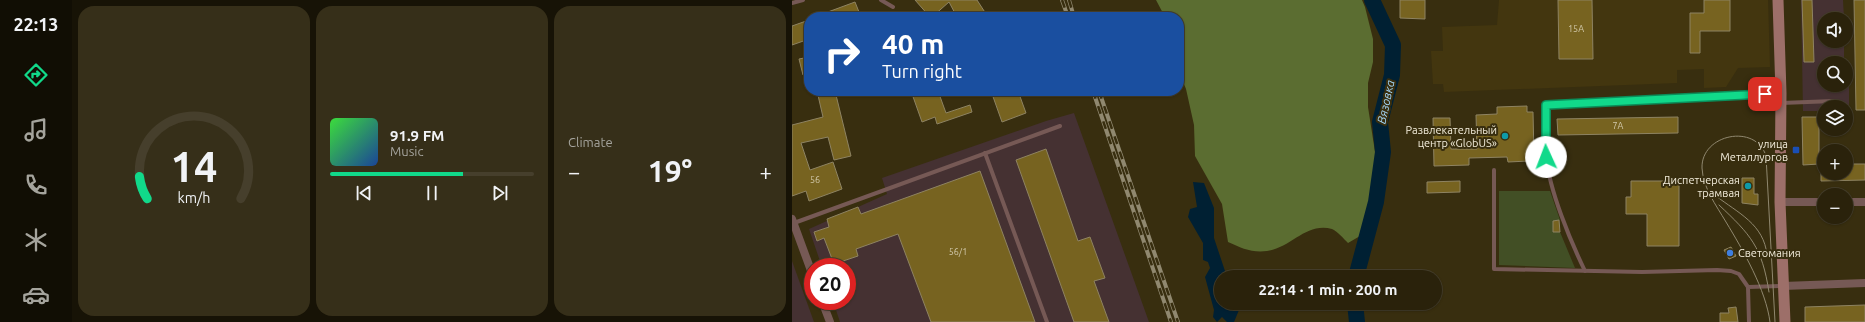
<!DOCTYPE html>
<html lang="en">
<head>
<meta charset="utf-8">
<style>
	:root { --surface:#2a220b; --page:#362f19; --text:#f1f3f6; --muted:#a5a49d; --line:#463f2c; --accent:#11d98a }
	body { margin:0; font-family:Ubuntu,sans-serif; background:var(--page); color:var(--text); height:100vh; display:flex; flex-direction:column; font-size:15px; white-space:nowrap }
	* { box-sizing:border-box; margin:0 }
	p { font-size:13px; color:var(--muted) }
	.icon { flex:none; width:22px; height:22px; fill:none; stroke:currentColor; stroke-width:2; stroke-linecap:round; stroke-linejoin:round }
	.map { position:relative; flex:1; overflow:hidden }
	.details { display:flex; flex-direction:column; gap:6px; padding:6px; background:#171306; width:720px }
	.details>* { flex:none }
	.banner { position:absolute; left:12px; top:12px; width:380px; height:84px; border-radius:16px; box-shadow:0 1px 3px #0004,0 0 0 1px var(--line); background:#1a4fa0; color:#fff; overflow:hidden }
	.fabs { position:absolute; left:1025px; top:12px; display:grid; gap:8px }
	.fabs a { display:grid; place-items:center; width:36px; height:36px; border-radius:50%; background:var(--surface); box-shadow:0 1px 3px #0004,0 0 0 1px var(--line); font-size:20px }
	.speed { position:absolute; left:12px; top:258px; display:flex; gap:8px; font-size:20px; font-weight:700; text-align:center }
	.speed>* { display:grid; place-content:center; width:52px; height:52px; border-radius:50%; background:var(--surface); box-shadow:0 1px 3px #0004,0 0 0 1px var(--line); line-height:1 }
	.speed .limit { border:6px solid #d22; background:#fff; color:#111 }
	.pin { position:absolute; display:grid; place-items:center; width:34px; height:34px; color:#fff; margin:-17px; border-radius:8px; box-shadow:0 2px 6px #0006 }
	.me { position:absolute; width:44px; margin:-22px; rotate:358deg; stroke-linejoin:round; filter:drop-shadow(0 0 3px #0008) }
	.turn { display:flex; align-items:center; gap:14px; height:84px; padding:0 12px; font-size:18px }
	.turn .icon { width:52px; height:52px; stroke-width:2.5 }
	.turn b { display:block; font-size:28px; line-height:34px }
	.big { font-size:30px; font-weight:700; line-height:1.1 }
	.details .card { flex:1; display:flex; flex-direction:column; justify-content:center; gap:6px; min-width:0; padding:0 14px; border-radius:16px; background:var(--page) }
	.details .dial { align-items:center; gap:0 }
	.dial svg { height:104px; overflow:visible; fill:none; stroke:var(--line); stroke-width:7; stroke-linecap:round; text-anchor:middle }
	.dial text { fill:var(--text); stroke:none }
	.song { display:flex; align-items:center; gap:12px }
	.cover { width:48px; height:48px; border-radius:6px; background:linear-gradient(135deg,hsl(120 70% 55%),hsl(220 70% 35%)) }
	.played { height:4px; border-radius:2px; background:linear-gradient(90deg,var(--accent) 65%,var(--line) 65%) }
	.keys { display:flex; justify-content:space-around; direction:ltr }
	.heat { display:flex; justify-content:space-between; align-items:center; font-size:22px; direction:ltr }
	.details .tiles { flex:1; display:grid; gap:6px; grid-template-columns:repeat(3,1fr) }
	.trip { position:absolute; left:422px; top:270px; width:228px; height:40px; border-radius:20px; background:var(--surface); box-shadow:0 1px 3px #0004,0 0 0 1px var(--line); font-weight:700; line-height:40px; text-align:center }
	main { display:flex; flex:1; min-height:0 }
	.tabs { display:flex; flex-direction:column; width:72px; justify-content:space-around; align-items:center; background:#110e04; color:var(--muted) }
	.tabs .icon { width:28px; height:28px }
	.tabs .active { color:var(--accent) }
	.tabs b { font-size:18px; color:var(--text) }
	.map>svg:first-child { display:block }
	.commercial { fill:#453132 }
	.built { fill:#43360f }
	.green { fill:#424f25 }
	.forest { fill:#5b6d31 }
	.water { fill:#002033 }
	.lines { fill:none; stroke-linecap:round; stroke-linejoin:round }
	.river { stroke:#002033; stroke-width:16 }
	.building { fill:#776320; stroke:#8e8362 }
	.lane { stroke:#765955; stroke-width:4 }
	.street { stroke:#765955; stroke-width:8 }
	.secondary { stroke:#9d6f69; stroke-width:11 }
	.tram { stroke:#90886f; stroke-width:1 }
	.rail-casing { stroke:#90886f; stroke-width:4 }
	.rail { stroke:#382e0f; stroke-width:2.5; stroke-dasharray:8; stroke-linecap:butt }
	.route-casing { stroke:#0b8d5a; stroke-width:10 }
	.route { stroke:#11d98a; stroke-width:7 }
	.culture-dot { fill:#0f9aa8; stroke:#382e0f; stroke-width:1.5 }
	.transit-dot { fill:#1a4fb4; stroke:#382e0f; stroke-width:1.5 }
	.shop-dot { fill:#3f7fe0; stroke:#382e0f; stroke-width:1.5 }
	.labels { text-anchor:middle; stroke-width:4; stroke-linejoin:round; paint-order:stroke }
	.number-label { font-size:9px; fill:#d3caac }
	.poi-label { font-size:11px; fill:#f2ecda; stroke:#382e0f; text-anchor:end }
	.water-label { font-size:12px; font-style:italic; fill:#a4d7f8; stroke:#382e0f }
</style>
</head>
<body>
<main>
<nav class="tabs">
<b>22:13</b>
<svg class="icon active" aria-label="directions" viewBox="0 0 24 24"><path d="M12 3l9 9-9 9-9-9zM9 14v-3h6M13 9l2 2-2 2"/></svg>
<svg class="icon" aria-label="music" viewBox="0 0 24 24"><path d="M9 18V5l10-2v13"/><circle cx="6" cy="18" r="3"/><circle cx="16" cy="16" r="3"/></svg>
<svg class="icon" aria-label="phone" viewBox="0 0 24 24"><path d="M5 4h4l2 5-3 2q2 4 5 5l2-3 5 2v4C11 20 4 13 5 4z"/></svg>
<svg class="icon" aria-label="climate" viewBox="0 0 24 24"><path d="M12 3v18M4 7l16 10M4 17L20 7"/></svg>
<svg class="icon" aria-label="car" viewBox="0 0 24 24"><path d="M5 17H2v-5l4-1 3-4h7l3 4 3 1v5h-3M9 17h6M6 11h13"/><circle cx="7" cy="17" r="2"/><circle cx="17" cy="17" r="2"/></svg>
</nav>
<section class="details">
<div class="tiles">
<div class="card dial"><svg viewBox="0 0 100 80">
<path d="M14 69A42 42 0 1 1 86 69"/>
<path d="M14 69A42 42 0 0 1 8 52" stroke="#11d98a"/>
<text x="50" y="56" font-size="32" font-weight="700">14</text>
<text x="50" y="72" font-size="11">km/h</text>
</svg></div>
<div class="card">
<div class="song"><i class="cover"></i><div><b>91.9 FM</b><p>Music</p></div></div>
<div class="played"></div>
<div class="keys"><svg class="icon" aria-label="previous" viewBox="0 0 24 24"><path d="M18 5L8 12l10 7zM5 5v14"/></svg><svg class="icon" aria-label="pause" viewBox="0 0 24 24"><path d="M8 5v14M16 5v14"/></svg><svg class="icon" aria-label="next" viewBox="0 0 24 24"><path d="M6 5l10 7-10 7zM19 5v14"/></svg></div>
</div>
<div class="card"><p>Climate</p>
<div class="heat"><a>−</a><b class="big">19°</b><a>+</a></div>
</div>
</div>
</section>
<div class="map">
<svg width="1073" height="322" viewBox="0 0 1073 322">
	<rect width="100%" height="100%" fill="#382e0f"/>
	<g class="commercial">
		<polygon points="1009,0 1051,0 1052,19 1032,19 1032,41 1052,41 1052,63 1032,63 1032,85 1057,85 1057,110 1054,110 1054,107 1032,107 1032,111 1011,111"/>
		<polygon points="282,113 357,322 48,322 41,301 55,301 55,267 30,267 17,229 95,194 90,178 254,121"/>
		<polygon points="0,261 22,322 0,322"/>
	</g>
	<polygon class="built" points="707,0 976,0 978,67 946,68 934,87 912,88 912,69 885,70 885,83 652,92 651,84 641,84 639,51 651,51 650,27 705,25"/>
	<polygon class="green" points="707,191 758,191 768,220 761,221 761,232 768,232 783,268 707,265"/>
	<path class="forest" d="M364 0H570L573 7 581 39V62L576 83V107L586 171 568 236 556 243C552 239 545 231 540 229 514 222 499 248 475 251 460 253 449 248 436 242L430 204 403 156 402 125 394 89 387 72V17H373Z"/>
	<polygon class="water" points="401,182 412,183 422,208 422,238 435,277 429,277 429,303 444,303 447,310 442,322 435,322 430,317 425,322 421,317 422,310 413,277 418,268 416,262 411,260 411,243 396,217 398,209 405,207"/>
	<g class="lines">
		<g class="river">
			<polyline points="564,277 584,202 591,152 588,122 600,75 601,45 580,0"/>
			<polyline points="563,303 565,322"/>
		</g>
	</g>
	<g class="building">
		<polygon points="123,0 185,0 196,17 165,17 157,2 140,17 138,17"/>
		<polygon points="608,0 633,0 633,19 608,18"/>
		<polygon points="766,0 800,0 801,59 767,59"/>
		<polygon points="912,0 938,0 938,31 908,31 908,53 898,53 898,13 912,13"/>
		<polygon points="1010,0 1020,0 1022,62 1012,62"/>
		<polygon points="1062,0 1073,0 1073,110 1064,110"/>
		<polygon points="63,2 69,17 25,17 25,16"/>
		<polygon points="17,20 17,39 0,45 0,26"/>
		<polygon points="17,57 17,73 11,75 7,59"/>
		<polygon points="25,91 43,91 59,156 42,160 36,137 9,143 18,170 41,162 50,189 17,201 14,191 0,196 0,125 31,117"/>
		<polygon points="119,91 146,91 154,113 178,105 180,112 145,124 143,117 130,122"/>
		<polygon points="199,91 226,91 234,113 210,122"/>
		<polygon points="735,106 735,112 741,112 742,157 736,157 737,161 716,162 715,157 677,158 677,165 642,166 641,118 658,118 659,149 685,149 684,115 705,114 705,107"/>
		<polygon points="886,117 886,133 766,135 765,119"/>
		<polygon points="1010,117 1027,117 1027,164 1011,165"/>
		<polygon points="254,149 286,241 298,237 313,278 302,281 317,322 282,322 224,160"/>
		<polygon points="1054,164 1073,164 1073,180 1029,181 1029,173 1054,173"/>
		<polygon points="188,171 243,322 139,322 106,234 64,249 66,256 42,264 32,238 25,241 22,232 37,227 35,219 66,207 69,214"/>
		<polygon points="950,178 962,178 962,194 966,194 966,205 950,203"/>
		<polygon points="668,181 668,192 635,193 635,182"/>
		<polygon points="839,181 887,181 887,246 855,246 855,214 834,214 834,197 839,197"/>
		<polygon points="767,220 768,232 761,232 761,221"/>
		<polygon points="939,247 944,256 937,259 932,250"/>
		<polygon points="1073,305 1073,322 1013,322 1013,307"/>
		<polygon points="944,307 946,322 928,322 928,313 937,313 936,308"/>
	</g>
	<g class="lines">
		<g class="lane">
			<polyline points="89,0 101,7"/>
			<polyline points="0,3 11,0"/>
			<polyline points="989,103 1042,101"/>
			<polyline points="193,153 255,322"/>
			<polyline points="702,170 702,269 850,272 925,270 939,271 947,274 956,287"/>
			<polyline points="2,223 268,126"/>
			<path d="M793 271C778 240 758 192 754 157 751 140 753 122 754 105L989 93"/>
			<polyline points="957,322 956,287 990,286"/>
		</g>
		<g class="street">
			<polyline points="988,202 1032,202"/>
			<polyline points="1054,202 1073,202"/>
			<polyline points="0,219 21,276"/>
			<polyline points="991,286 1073,283"/>
			<polyline points="30,301 38,322"/>
		</g>
		<polyline class="secondary" points="986,0 989,93 988,202 993,322"/>
		<g class="tram">
			<path d="M924 196C946 213 972 224 975 255"/>
			<path d="M927 205C959 235 970 247 977 292"/>
			<path d="M978 322C974 290 951 250 934 222 924 205 911 188 910 168 909 134 964 123 974 156L983 322"/>
		</g>
		<defs>
			<g id="rail">
				<polyline points="270,0 276,17"/>
				<polyline points="277,0 282,17"/>
				<polyline points="301,91 379,322"/>
				<polyline points="307,91 386,322"/>
			</g>
		</defs>
		<use href="#rail" class="rail-casing"/>
		<use href="#rail" class="rail"/>
	</g>
	<g class="lines">
		<defs>
			<polyline id="route" points="754,157 754,105 973,94"/>
		</defs>
		<use href="#route" class="route-casing"/>
		<use href="#route" class="route"/>
	</g>
	<g class="culture-dot">
		<circle cx="713" cy="136" r="4"/>
		<circle cx="956" cy="186" r="4"/>
	</g>
	<rect class="transit-dot" x="1000" y="146" width="8" height="8" rx="2"/>
	<circle class="shop-dot" cx="938" cy="253" r="4"/>
	<g class="labels">
		<g class="number-label">
			<text x="784" y="32">15А</text>
			<text x="826" y="129">7А</text>
			<text x="23" y="183">56</text>
			<text x="166" y="255">56/1</text>
		</g>
		<g class="poi-label">
			<text x="705" y="134">Развлекательный<tspan x="705" dy="13">центр «GlobUS»</tspan></text>
			<text x="996" y="148">улица<tspan x="996" dy="13">Металлургов</tspan></text>
			<text x="948" y="184">Диспетчерская<tspan x="948" dy="13">трамвая</tspan></text>
			<text x="946" y="257" text-anchor="start">Светомания</text>
		</g>
		<g class="water-label">
			<text transform="translate(594 102) rotate(-78)" y="4">Вязовка</text>
		</g>
	</g>
</svg>
<div class="fabs">
<a><svg class="icon" aria-label="sound" viewBox="0 0 24 24"><path d="M4 9h4l5-4v14l-5-4H4zM17 9q2 3 0 6"/></svg></a>
<a><svg class="icon" aria-label="search" viewBox="0 0 24 24"><circle cx="10" cy="10" r="6"/><path d="M15 15l6 6"/></svg></a>
<a><svg class="icon" aria-label="layers" viewBox="0 0 24 24"><path d="M12 4l9 5-9 5-9-5zM3 14l9 5 9-5"/></svg></a>
<a>+</a>
<a>−</a>
</div>
<div class="speed"><div class="limit">20</div></div>
<div class="pin" style="left:973px;top:94px;background:#d93025"><svg class="icon" aria-label="arrive" viewBox="0 0 24 24"><path d="M6 21V4h12l-3 4 3 4H6"/></svg></div>
<svg class="me" style="left:754px;top:157px" viewBox="-20 -20 40 40"><circle r="19" fill="#fff"/><path d="M0-13L10 11 0 6-10 11z" fill="#11d98a"/></svg>
<div class="trip">22:14 · 1 min · 200 m</div>
<div class="banner">
<div class="turn"><svg class="icon" aria-label="right" viewBox="0 0 24 24"><path d="M7 20v-9h11M14 6l5 5-5 5"/></svg><div><b>40 m</b>Turn right</div></div>
</div>
</div>
</main>
</body>
</html>
